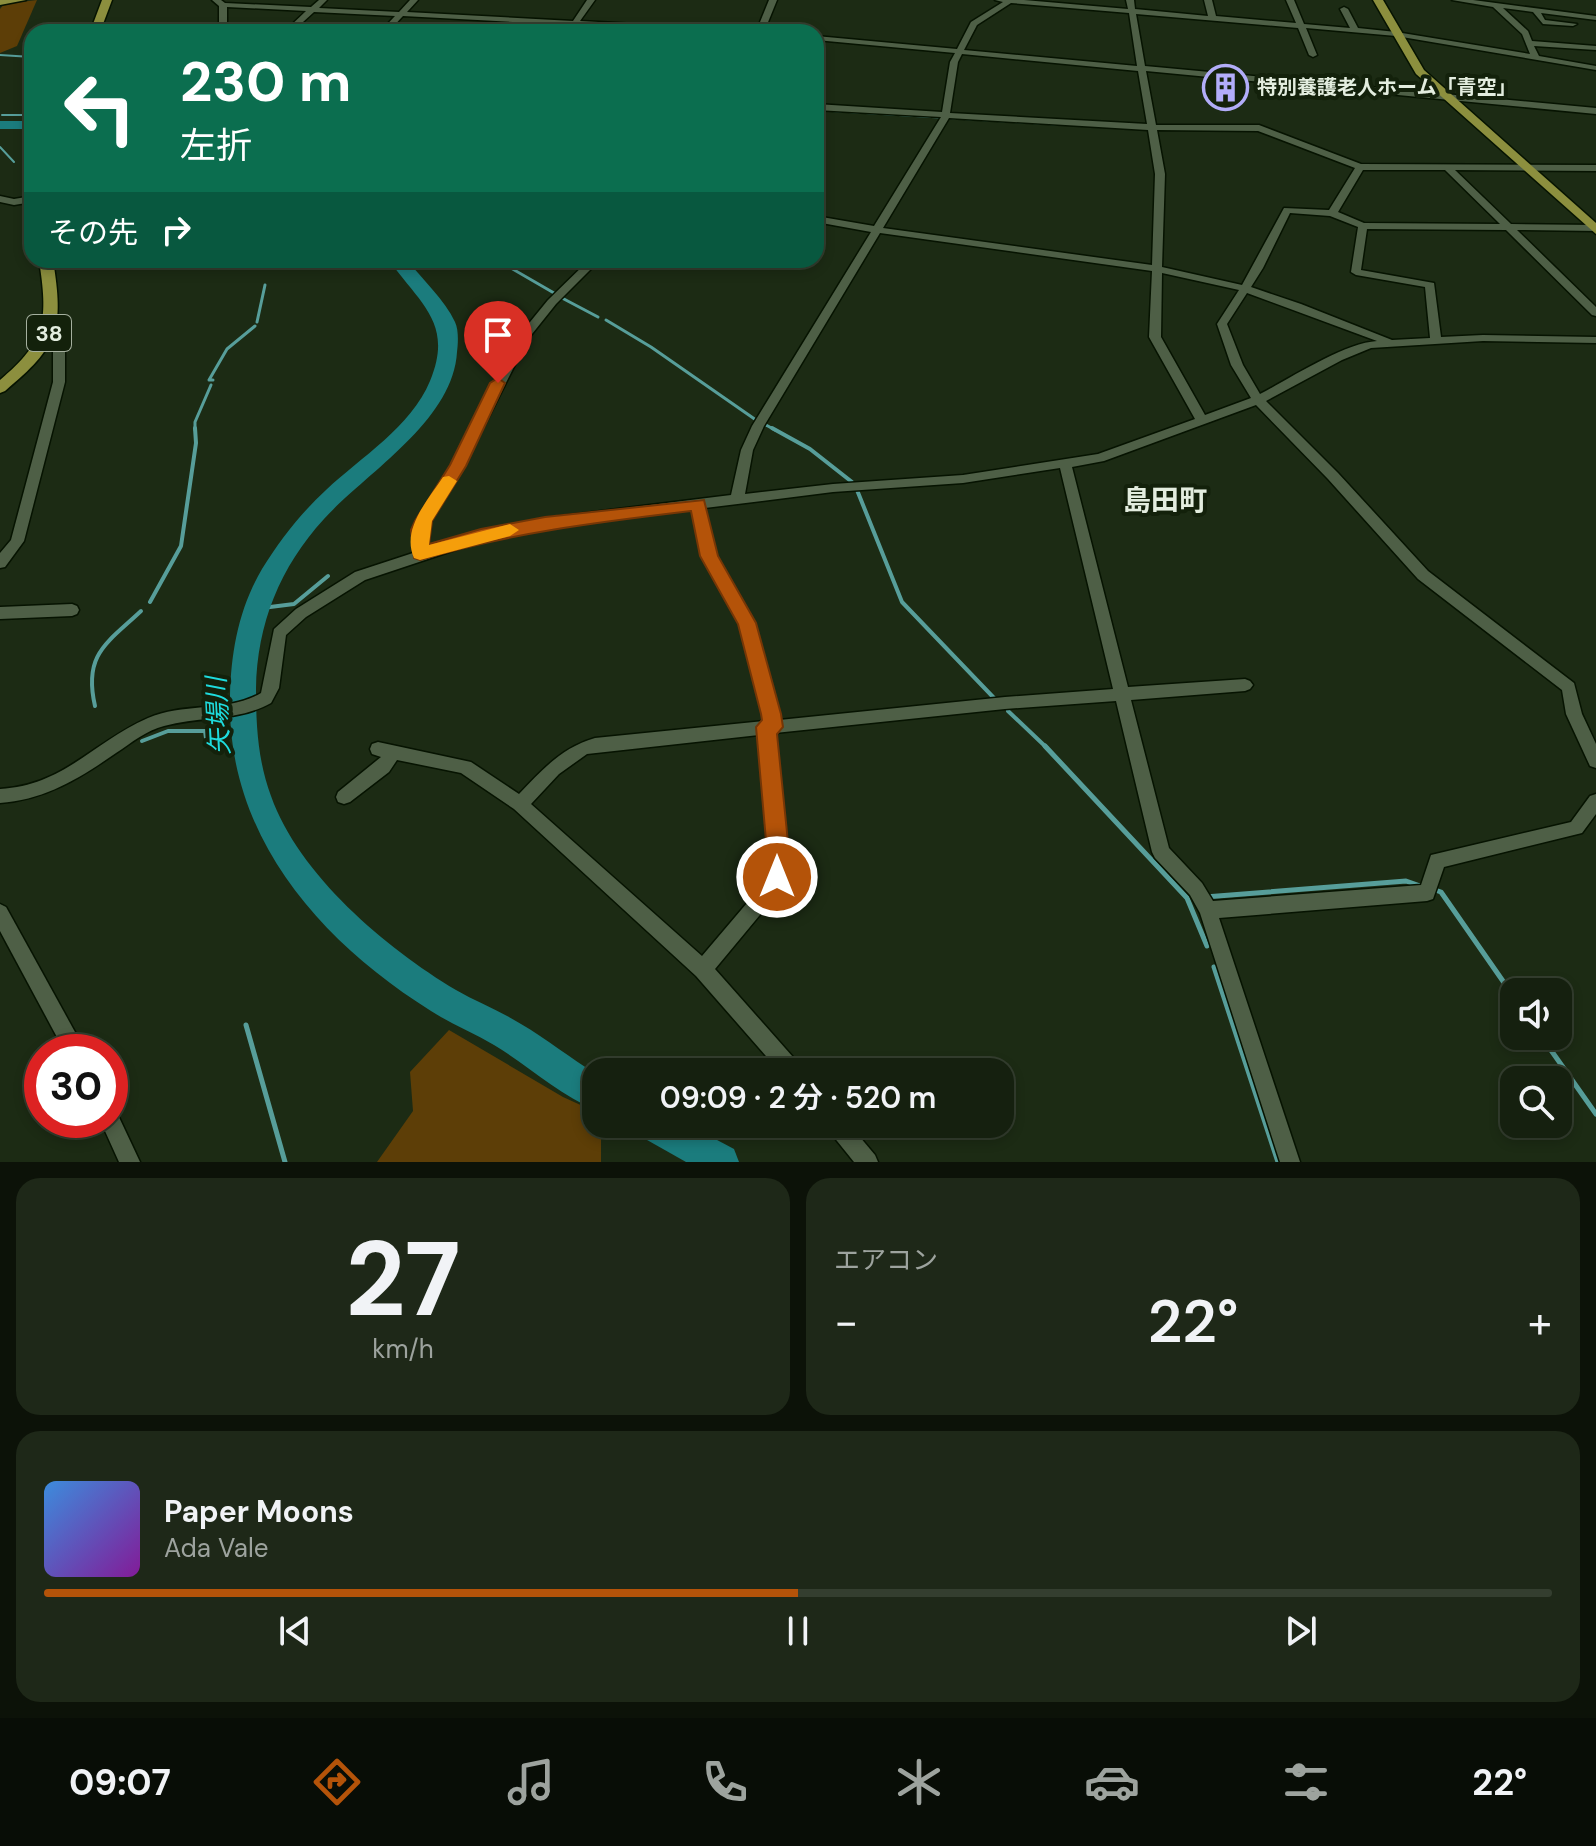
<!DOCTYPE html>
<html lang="ja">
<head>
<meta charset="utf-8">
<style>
	:root { --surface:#15200f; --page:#1e2818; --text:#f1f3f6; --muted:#9da39e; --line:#343e2f; --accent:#b45309 }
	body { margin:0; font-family:"DM Sans","Noto Sans JP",sans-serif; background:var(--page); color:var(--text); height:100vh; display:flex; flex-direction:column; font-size:30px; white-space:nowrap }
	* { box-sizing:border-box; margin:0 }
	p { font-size:26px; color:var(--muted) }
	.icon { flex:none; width:44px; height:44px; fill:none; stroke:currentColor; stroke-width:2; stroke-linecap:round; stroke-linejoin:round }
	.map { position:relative; height:1162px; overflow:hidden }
	.sheet { display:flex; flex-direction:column; gap:16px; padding:16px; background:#0c1208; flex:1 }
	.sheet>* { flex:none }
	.top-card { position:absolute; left:24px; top:24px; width:800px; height:244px; border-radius:24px; box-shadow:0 4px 12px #0003,0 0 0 2px var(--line); background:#0b6e4f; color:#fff; overflow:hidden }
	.fabs { position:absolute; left:1500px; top:978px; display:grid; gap:16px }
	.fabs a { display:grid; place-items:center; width:72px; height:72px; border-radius:16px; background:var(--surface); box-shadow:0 4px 12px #0003,0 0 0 2px var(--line); font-size:40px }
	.speed { position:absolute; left:24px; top:1034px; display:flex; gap:16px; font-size:40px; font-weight:700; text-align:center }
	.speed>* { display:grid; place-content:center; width:104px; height:104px; border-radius:50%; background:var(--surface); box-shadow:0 4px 12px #0003,0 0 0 2px var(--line); line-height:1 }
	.speed .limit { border:12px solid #d22; background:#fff; color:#111 }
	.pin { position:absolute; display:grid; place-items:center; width:68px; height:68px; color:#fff; margin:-82px -34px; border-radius:50% 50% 50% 0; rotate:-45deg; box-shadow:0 0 8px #0007 }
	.pin .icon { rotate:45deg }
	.me { position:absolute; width:88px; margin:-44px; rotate:0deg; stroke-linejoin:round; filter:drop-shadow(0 0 6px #0008) }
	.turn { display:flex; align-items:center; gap:28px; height:168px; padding:0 24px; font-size:36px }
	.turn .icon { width:104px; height:104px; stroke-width:2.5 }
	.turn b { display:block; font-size:56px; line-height:68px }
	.then { display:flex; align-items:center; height:76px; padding:0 24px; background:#0003; gap:16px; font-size:30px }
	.big { font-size:60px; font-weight:600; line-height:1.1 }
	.sheet .widget { flex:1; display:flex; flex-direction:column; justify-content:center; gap:12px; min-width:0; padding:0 28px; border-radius:24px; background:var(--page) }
	.sheet .dial { align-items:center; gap:0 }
	.dial b { font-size:104px; line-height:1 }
	.song { display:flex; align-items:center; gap:24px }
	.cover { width:96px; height:96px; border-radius:12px; background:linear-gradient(135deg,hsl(210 70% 55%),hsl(290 70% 35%)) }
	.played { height:8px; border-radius:4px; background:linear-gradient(90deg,var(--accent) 50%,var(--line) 50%) }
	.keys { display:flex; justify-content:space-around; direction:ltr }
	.heat { display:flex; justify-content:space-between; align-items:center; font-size:44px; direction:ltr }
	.sheet .tiles { flex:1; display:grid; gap:16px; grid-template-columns:1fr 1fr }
	.widget:last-child { grid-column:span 2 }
	.trip { position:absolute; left:582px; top:1058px; width:432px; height:80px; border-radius:24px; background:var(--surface); box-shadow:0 4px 12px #0003,0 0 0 2px var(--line); font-weight:600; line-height:80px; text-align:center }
	.tabs { display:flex; height:128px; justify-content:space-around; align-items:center; background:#080d06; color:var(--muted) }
	.tabs .icon { width:56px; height:56px }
	.tabs .active { color:var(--accent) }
	.tabs b { font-size:36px; color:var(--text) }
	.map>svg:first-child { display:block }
	.green { fill:#5d3e07 }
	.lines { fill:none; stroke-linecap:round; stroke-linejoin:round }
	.stream-far3 { stroke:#579e9a; stroke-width:2 }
	.stream-far2 { stroke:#579e9a; stroke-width:3 }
	.stream-far1 { stroke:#579e9a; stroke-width:4 }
	.stream { stroke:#579e9a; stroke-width:5 }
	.river { fill:#1b7c7d; fill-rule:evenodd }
	.minor-casing { stroke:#061301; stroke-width:3 }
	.major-casing { stroke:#061301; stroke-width:3 }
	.minor { fill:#4e5f46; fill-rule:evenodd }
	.major { fill:#8c8f3e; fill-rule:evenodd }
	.route { fill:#b45309; stroke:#753606; stroke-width:2 }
	.slow { fill:#f59e0b }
	.labels { text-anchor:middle; stroke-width:8; stroke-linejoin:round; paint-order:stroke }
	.far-poi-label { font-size:20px; font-weight:bold; fill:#e3eddf; stroke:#13210b; text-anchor:start }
	.shield { fill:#13210b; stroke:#a5b09f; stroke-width:2 }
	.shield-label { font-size:22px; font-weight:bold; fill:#e3eddf }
	.water-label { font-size:26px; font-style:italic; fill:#1edcde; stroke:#13210b }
	.quarter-label { font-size:28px; font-weight:bold; fill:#e3eddf; stroke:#13210b }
</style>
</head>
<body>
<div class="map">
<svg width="1596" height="1162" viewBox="0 0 1596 1162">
	<rect width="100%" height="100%" fill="#1c2b14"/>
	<g class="green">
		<polygon points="37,0 17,46 0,53 0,9 4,4"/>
		<polygon points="449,1030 563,1097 596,1112 596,1124 601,1124 601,1162 377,1162 413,1111 410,1072"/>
	</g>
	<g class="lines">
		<g class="stream-far3">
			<polyline points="0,55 32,57"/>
			<polyline points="816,110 1065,125"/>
			<polyline points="2,115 32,115"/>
			<polyline points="0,147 14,162"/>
		</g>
		<g class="stream-far2">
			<polyline points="497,260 554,293"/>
			<polyline points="562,298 598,317"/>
			<polyline points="606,320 651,347 756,420"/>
			<polyline points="257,322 265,285"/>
			<polyline points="213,380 209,380 227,349 255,326"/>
			<polyline points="766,425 775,430"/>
			<polyline points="195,430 195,422 211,385"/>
		</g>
		<g class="stream-far1">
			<polyline points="772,428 810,449 852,482"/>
			<polyline points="857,490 902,602 994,698"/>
			<polyline points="150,602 181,546 196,443 195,428"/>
			<polyline points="254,609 294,604 328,576"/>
			<path d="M95 706C83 654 107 643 141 611"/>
			<polyline points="1008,711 1047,748"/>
			<polyline points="229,731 243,727"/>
			<polyline points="142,741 168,731 205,731 206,738"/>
		</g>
		<g class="stream">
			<polyline points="1045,746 1187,898 1207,946"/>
			<polyline points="1432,889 1441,892 1514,997"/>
			<polyline points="1205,897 1406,881 1423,887"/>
			<polyline points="1214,967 1278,1162"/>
			<polyline points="246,1025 285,1162"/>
			<polyline points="1541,1036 1596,1114"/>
		</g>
		<g class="river">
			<rect x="0" y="121" width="32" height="8"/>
			<path d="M389 260H407C422 279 445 300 455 322 459 330 458 344 457 352 453 421 367 472 324 519 280 567 257 624 256 689 256 726 258 761 271 796 299 875 386 948 456 990 477 1002 500 1011 521 1024 547 1039 570 1058 596 1074V1110C559 1095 529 1066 494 1045 474 1033 451 1024 431 1011 319 941 226 835 230 696 231 651 239 608 262 569 280 540 301 513 326 490 361 457 411 427 430 381 454 323 420 304 389 260Z"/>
			<polygon points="635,1124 687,1124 734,1149 739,1162 686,1162 640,1136"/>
		</g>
		<defs>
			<g id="minor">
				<polygon points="212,0 221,0 225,3 311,7 319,0 327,0 319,8 399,12 410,0 418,0 407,12 573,21 587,0 595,0 580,21 747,30 751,32 703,32 577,25 572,30 568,28 570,25 403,16 388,32 380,32 395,16 314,12 292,32 284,32 306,11 227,7 227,32 219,32 219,6"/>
				<polygon points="769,0 777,0 764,32 756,32"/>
				<path d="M995 0H1024L1128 9 1126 0H1134L1135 9 1208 16 1204 0H1212L1216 16 1296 23 1286 0H1294L1304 24 1350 28 1340 9 1344 7 1348 9 1358 28 1396 32 1530 54 1522 34 1493 7 1452 0H1473L1596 16V20L1541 13 1545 20 1577 24 1573 26 1543 24 1533 12 1503 8 1528 31 1532 41 1596 46V50L1534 46 1539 56 1596 66V70L1396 36 1306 28 1317 55 1313 57 1309 55 1298 28 1136 14 1145 66 1596 108V114L1146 71 1156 125H1259L1361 164 1596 165V171L1455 170 1511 224 1596 225V231L1517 230 1596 307V316L1592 315 1506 230 1367 229 1361 270 1434 283 1441 337 1483 335 1596 337V343L1483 341 1371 348 1342 360 1266 401 1338 473 1428 571 1574 683 1582 714 1596 744V768L1590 766 1566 714 1562 690 1418 579 1328 479 1256 405 1104 461 1072 467 1128 687 1245 679 1250 681 1253 685 1250 689 1245 691 1131 700 1169 848 1202 883 1213 901 1421 885 1431 855 1571 822 1590 796 1596 794V814L1582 833 1444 867 1433 899 1427 901 1219 918 1300 1162H1280L1200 913 1190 895 1155 858 1152 852 1116 701 1005 709 775 733 786 832 785 872 778 893 715 969 800 1065 803 1072H780L696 976 514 809 461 773 397 760 389 772 350 802 344 804 338 802 336 797 338 792 381 757 372 754 370 749 372 744 378 742 471 762 519 794C542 770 561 748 595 738L764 721 740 623 702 556 693 509 545 528 482 541 365 580 306 617 286 635 279 688 271 703C237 722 201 716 164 726 147 730 131 743 116 753 80 778 45 800 0 803V789C65 785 93 742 148 718 184 702 226 713 261 693L274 629 296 609 355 572 413 553V530L417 521 452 466 517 338 548 300 589 260H600L556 304 528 339 464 466 430 522 427 530V549L481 531 545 518 731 495 741 450 752 426 871 232 816 222V216L874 226 941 117 816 110V104L942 112 950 62 955 53 816 40V36L957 49 971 22 1003 2ZM1011 3 1129 13 1137 66 964 50 977 25ZM962 54 1138 71 1147 124 950 113 958 62ZM949 118 1148 130 1155 174 1152 265 883 228ZM1157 130 1258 131 1355 168 1329 210 1284 208 1242 285 1162 267 1165 174ZM1363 170H1445L1500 224 1364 223 1338 212ZM1290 213 1330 216 1358 227 1351 272 1356 275 1425 287 1430 338 1392 340 1301 304 1251 287 1263 268ZM880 233 1152 271 1149 337 1195 419 1098 454 963 475 833 484 745 494 753 450 764 426ZM1162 273 1239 290 1217 324 1231 365 1251 398 1205 415 1161 337ZM1247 293 1377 341C1344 343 1291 378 1260 394L1243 365 1227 324ZM1060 468 1113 689 1005 697 779 720 754 623 716 556 705 508 833 492 963 483ZM759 735C764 782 778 836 764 883L702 956 531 804 559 774 587 754Z"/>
				<polygon points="0,196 14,199 32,196 32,202 14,205 0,202"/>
				<polygon points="41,343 59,344 65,347 65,382 24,541 5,567 0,568 0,553 11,540 53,382 53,350 37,348 35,346"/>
				<polygon points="72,604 77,606 79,610 77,614 72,616 0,619 0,607"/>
				<polygon points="0,904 6,907 86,1052 65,1052 0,931"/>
				<polygon points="110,1110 117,1113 140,1162 119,1162 100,1120 110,1120"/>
				<polygon points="826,1124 849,1124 875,1155 878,1162 854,1162 829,1131"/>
			</g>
			<g id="major">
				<polygon points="0,0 26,0 0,5"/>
				<polygon points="102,0 112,0 100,32 90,32"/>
				<polygon points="1373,0 1383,0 1424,70 1596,223 1596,234 1416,74"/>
				<polygon points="32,153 32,184 26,180 26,156"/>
				<path d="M39 260H53C64 329 59 346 5 391L0 393V380C47 341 48 319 39 260Z"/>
			</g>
		</defs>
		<use href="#minor" class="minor-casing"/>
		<use href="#major" class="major-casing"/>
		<use href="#minor" class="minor"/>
		<use href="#major" class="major"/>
	</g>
	<path class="route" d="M498 378 505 383 466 466 432 521 429 544 481 529 545 517 704 500 718 556 756 623 781 714 783 727 777 734 789 852 785 884 777 887 769 884 765 877 767 852 756 727 762 720 761 714 738 624 700 556 691 511C599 522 509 533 420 560L414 558 411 530 415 521 450 465 490 383Z"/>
	<path class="slow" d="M449 476 457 481 432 521 429 545 510 524 519 530 510 536 420 560 414 558C401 529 428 500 443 477Z"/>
	<defs>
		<symbol id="building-ring" viewBox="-11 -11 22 22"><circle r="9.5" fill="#13210b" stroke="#b2adf9" stroke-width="1.5"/><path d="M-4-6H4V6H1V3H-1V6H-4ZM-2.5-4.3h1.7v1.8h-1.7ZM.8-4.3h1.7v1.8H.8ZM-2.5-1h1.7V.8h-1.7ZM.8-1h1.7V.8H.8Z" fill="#b2adf9"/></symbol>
	</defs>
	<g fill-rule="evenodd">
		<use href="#building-ring" x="1200" y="62" width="51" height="51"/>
	</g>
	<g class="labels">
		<g class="far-poi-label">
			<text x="1257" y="94">特別養護老人ホーム「青空」</text>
		</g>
		<rect class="shield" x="27" y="315" width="44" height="36" rx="6"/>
		<g class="shield-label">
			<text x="49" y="341">38</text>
		</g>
		<g class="water-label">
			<text transform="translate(218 716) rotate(-93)" y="9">矢場川</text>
		</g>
		<g class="quarter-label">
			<text x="1165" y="510">島田町</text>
		</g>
	</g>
</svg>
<div class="fabs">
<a><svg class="icon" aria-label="sound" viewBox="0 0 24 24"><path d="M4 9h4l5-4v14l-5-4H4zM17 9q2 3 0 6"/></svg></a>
<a><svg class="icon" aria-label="search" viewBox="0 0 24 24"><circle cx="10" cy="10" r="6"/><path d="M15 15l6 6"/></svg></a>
</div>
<div class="speed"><div class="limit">30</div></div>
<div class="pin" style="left:498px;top:383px;background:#d93025"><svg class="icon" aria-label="arrive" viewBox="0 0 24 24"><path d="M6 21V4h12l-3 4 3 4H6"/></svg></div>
<svg class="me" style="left:777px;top:877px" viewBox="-20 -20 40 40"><circle r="17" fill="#b45309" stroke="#fff" stroke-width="3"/><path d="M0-11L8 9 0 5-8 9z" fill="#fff"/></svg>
<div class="trip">09:09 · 2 分 · 520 m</div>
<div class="top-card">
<div class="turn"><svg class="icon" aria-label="left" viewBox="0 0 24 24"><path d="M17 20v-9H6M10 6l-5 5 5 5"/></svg><div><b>230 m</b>左折</div></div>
<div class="then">その先<svg class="icon" aria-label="right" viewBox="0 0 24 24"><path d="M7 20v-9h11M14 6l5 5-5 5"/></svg></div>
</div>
</div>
<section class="sheet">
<div class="tiles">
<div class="widget dial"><b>27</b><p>km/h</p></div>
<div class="widget"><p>エアコン</p>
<div class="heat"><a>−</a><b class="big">22°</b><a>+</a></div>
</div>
<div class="widget">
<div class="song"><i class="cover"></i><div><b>Paper Moons</b><p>Ada Vale</p></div></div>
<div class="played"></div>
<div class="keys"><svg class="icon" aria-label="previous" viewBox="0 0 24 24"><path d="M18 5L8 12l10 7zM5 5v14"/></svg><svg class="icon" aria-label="pause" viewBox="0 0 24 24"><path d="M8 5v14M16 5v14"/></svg><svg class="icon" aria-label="next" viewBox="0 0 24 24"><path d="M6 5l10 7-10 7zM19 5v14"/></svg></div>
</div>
</div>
</section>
<nav class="tabs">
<b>09:07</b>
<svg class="icon active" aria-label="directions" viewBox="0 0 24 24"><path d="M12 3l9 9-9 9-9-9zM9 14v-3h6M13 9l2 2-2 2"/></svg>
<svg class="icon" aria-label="music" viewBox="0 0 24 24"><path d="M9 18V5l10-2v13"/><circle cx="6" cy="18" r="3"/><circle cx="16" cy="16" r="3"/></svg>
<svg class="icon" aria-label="phone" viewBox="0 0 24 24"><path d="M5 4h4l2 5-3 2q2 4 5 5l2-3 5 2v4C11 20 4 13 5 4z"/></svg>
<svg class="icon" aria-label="climate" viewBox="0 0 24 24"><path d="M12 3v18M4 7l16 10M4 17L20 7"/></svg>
<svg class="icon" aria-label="car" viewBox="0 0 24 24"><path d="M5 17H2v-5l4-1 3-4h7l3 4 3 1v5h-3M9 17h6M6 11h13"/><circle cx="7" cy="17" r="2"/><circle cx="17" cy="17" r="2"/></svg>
<svg class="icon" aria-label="filters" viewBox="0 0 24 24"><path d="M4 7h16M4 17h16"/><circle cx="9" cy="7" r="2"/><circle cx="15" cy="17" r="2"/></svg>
<b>22°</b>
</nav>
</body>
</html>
